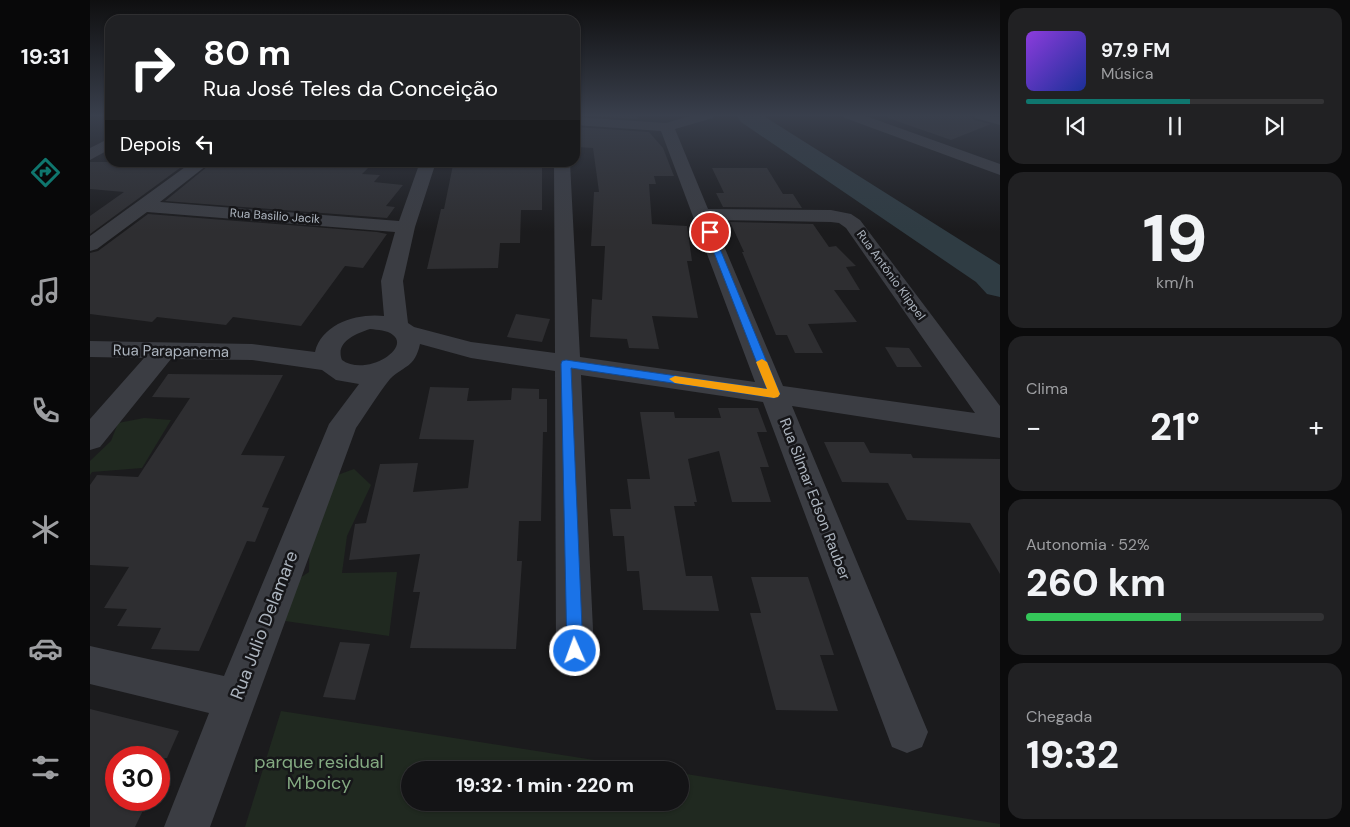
<!DOCTYPE html>
<html lang="pt">
<head>
<meta charset="utf-8">
<style>
	:root { --surface:#141416; --page:#212123; --text:#f1f3f6; --muted:#9d9ea1; --line:#333335; --accent:#0f766e }
	body { margin:0; font-family:"DM Sans",sans-serif; background:var(--page); color:var(--text); height:100vh; display:flex; flex-direction:column; font-size:19px; white-space:nowrap }
	* { box-sizing:border-box; margin:0 }
	p { font-size:16px; color:var(--muted) }
	.icon { flex:none; width:28px; height:28px; fill:none; stroke:currentColor; stroke-width:2; stroke-linecap:round; stroke-linejoin:round }
	.map { position:relative; flex:1; overflow:hidden }
	.drawer { display:flex; flex-direction:column; gap:8px; padding:8px; background:#0b0b0c; width:350px }
	.drawer>* { flex:none }
	.banner { position:absolute; left:15px; top:15px; width:475px; height:152px; border-radius:15px; box-shadow:0 1px 4px #0004,0 0 0 1px var(--line); background:#202124; color:#fff; overflow:hidden }
	.speed { position:absolute; left:15px; top:746px; display:flex; gap:10px; font-size:25px; font-weight:700; text-align:center }
	.speed>* { display:grid; place-content:center; width:65px; height:65px; border-radius:50%; background:var(--surface); box-shadow:0 1px 4px #0004,0 0 0 1px var(--line); line-height:1 }
	.speed .limit { border:8px solid #d22; background:#fff; color:#111 }
	.pin { position:absolute; display:grid; place-items:center; width:42px; height:42px; color:#fff; margin:-21px; border:2px solid #fff; border-radius:50%; box-shadow:0 1px 5px #0007 }
	.me { position:absolute; width:55px; margin:-28px; rotate:358deg; stroke-linejoin:round; filter:drop-shadow(0 0 4px #0008) }
	.turn { display:flex; align-items:center; gap:18px; height:105px; padding:0 15px; font-size:22px }
	.turn .icon { width:65px; height:65px; stroke-width:2.5 }
	.turn b { display:block; font-size:35px; line-height:42px }
	.then { display:flex; align-items:center; height:48px; padding:0 15px; background:#0003; gap:10px; font-size:19px }
	.big { font-size:38px; font-weight:800; line-height:1.1 }
	.drawer .widget { flex:1; display:flex; flex-direction:column; justify-content:center; gap:8px; min-width:0; padding:0 18px; border-radius:15px; background:var(--page) }
	.drawer .dial { align-items:center; gap:0 }
	.dial b { font-size:65px; line-height:1 }
	.song { display:flex; align-items:center; gap:15px }
	.cover { width:60px; height:60px; border-radius:8px; background:linear-gradient(135deg,hsl(270 70% 55%),hsl(230 70% 35%)) }
	.played { height:5px; border-radius:2px; background:linear-gradient(90deg,var(--accent) 55%,var(--line) 55%) }
	.keys { display:flex; justify-content:space-around; direction:ltr }
	.heat { display:flex; justify-content:space-between; align-items:center; font-size:28px; direction:ltr }
	.charge { height:8px; border-radius:4px; background:linear-gradient(90deg,#34c759 52%,var(--line) 0) }
	.trip { position:absolute; left:311px; top:761px; width:288px; height:50px; border-radius:25px; background:var(--surface); box-shadow:0 1px 4px #0004,0 0 0 1px var(--line); font-weight:800; line-height:50px; text-align:center }
	main { display:flex; flex:1; min-height:0 }
	.dock { display:flex; flex-direction:column; width:90px; justify-content:space-around; align-items:center; background:#080809; color:var(--muted) }
	.dock .icon { width:35px; height:35px }
	.dock .selected { color:var(--accent) }
	.dock b { font-size:22px; color:var(--text) }
	.map>svg:first-child { display:block }
	.green { fill:#202920 }
	.lines { fill:none; stroke-linecap:round; stroke-linejoin:round }
	.river { fill:#2f3c43; fill-rule:evenodd }
	.building { fill:#2e2e31 }
	.minor { fill:#3b3d43; fill-rule:evenodd }
	.route { fill:#1a73e8; stroke:#114b97 }
	.slow { fill:#f59e0b }
	.labels { text-anchor:middle; stroke-width:5; stroke-linejoin:round; paint-order:stroke }
	.far-street-label { font-size:12px; fill:#acb4be; stroke:#161619 }
	.street-label { font-size:15px; fill:#acb4be; stroke:#161619 }
	.near-street-label { font-size:18px; fill:#acb4be; stroke:#161619 }
	.near-park-label { font-size:18px; fill:#84aa82; stroke:#161619 }
</style>
</head>
<body>
<main>
<nav class="dock">
<b>19:31</b>
<svg class="icon selected" aria-label="directions" viewBox="0 0 24 24"><path d="M12 3l9 9-9 9-9-9zM9 14v-3h6M13 9l2 2-2 2"/></svg>
<svg class="icon" aria-label="music" viewBox="0 0 24 24"><path d="M9 18V5l10-2v13"/><circle cx="6" cy="18" r="3"/><circle cx="16" cy="16" r="3"/></svg>
<svg class="icon" aria-label="phone" viewBox="0 0 24 24"><path d="M5 4h4l2 5-3 2q2 4 5 5l2-3 5 2v4C11 20 4 13 5 4z"/></svg>
<svg class="icon" aria-label="climate" viewBox="0 0 24 24"><path d="M12 3v18M4 7l16 10M4 17L20 7"/></svg>
<svg class="icon" aria-label="car" viewBox="0 0 24 24"><path d="M5 17H2v-5l4-1 3-4h7l3 4 3 1v5h-3M9 17h6M6 11h13"/><circle cx="7" cy="17" r="2"/><circle cx="17" cy="17" r="2"/></svg>
<svg class="icon" aria-label="filters" viewBox="0 0 24 24"><path d="M4 7h16M4 17h16"/><circle cx="9" cy="7" r="2"/><circle cx="15" cy="17" r="2"/></svg>
</nav>
<div class="map">
<svg width="910" height="827" viewBox="0 0 910 827">
	<rect width="100%" height="100%" fill="#1b1b1d"/>
	<g class="green">
		<polygon points="54,418 81,420 52,468 2,472 0,475 0,461 21,441 28,423"/>
		<polygon points="264,469 281,485 257,536 252,573 307,572 299,636 195,621 192,590 219,572 220,522 242,477"/>
		<polygon points="191,711 568,770 320,770 320,802 590,802 590,773 910,824 910,827 155,827"/>
	</g>
	<g class="lines">
		<polygon class="river" points="649,115 672,115 910,265 910,297 897,294 886,282 651,122 647,117"/>
	</g>
	<g class="building">
		<polygon points="485,115 545,115 548,119"/>
		<polygon points="798,115 881,115 884,120 901,124 861,140 798,118"/>
		<polygon points="486,127 559,132 573,148 584,176 564,176 566,184 559,184 562,224 597,226 602,261 597,261 608,318 562,316 569,349 539,348 537,339 500,337 502,299 512,300 515,246 501,246 504,192 509,192 503,148 487,147"/>
		<polygon points="0,162 98,162 0,234 0,216 34,192 0,189"/>
		<polygon points="123,162 224,162 279,167 272,174 290,175 284,182 313,185 296,206 305,207 297,218 75,201"/>
		<polygon points="366,162 452,162 452,210 431,210 430,243 410,243 408,268 337,269 351,209 354,209 363,165 366,165"/>
		<polygon points="622,168 677,168 693,194 703,194 712,208 633,207 626,193 634,193"/>
		<polygon points="58,214 287,232 297,234 273,268 255,266 211,326 143,317 136,325 67,317 62,322 0,314 0,253 8,251"/>
		<polygon points="640,222 723,224 739,247 746,246 766,266 756,267 770,290 744,290 767,322 718,324 733,353 705,353 697,335 686,335 652,252 654,252"/>
		<polygon points="426,314 460,319 452,342 417,337"/>
		<polygon points="795,347 819,348 832,367 807,367"/>
		<polygon points="78,374 193,375 151,455 195,456 172,507 179,508 165,542 157,541 109,651 61,649 71,628 27,626 37,609 14,608 39,567 0,565 0,485 7,475 48,477 100,398 62,397"/>
		<polygon points="340,387 379,388 377,401 421,400 422,388 449,389 449,399 457,399 457,432 453,432 451,521 429,521 427,561 432,561 426,649 320,648 330,592 323,592 330,554 259,560 265,524 276,523 290,464 328,463 323,492 378,488 384,440 329,439"/>
		<polygon points="628,408 668,408 677,432 667,432 679,467 670,467 681,502 642,502 629,451 598,459 607,502 604,502 605,506 584,506 596,576 622,576 629,611 553,610 549,571 537,571 534,536 523,536 520,509 541,509 537,479 560,479 550,412 584,412 585,418 631,418"/>
		<polygon points="734,442 774,442 780,453 821,454 823,458 910,459 910,574 880,523 817,520 798,483 752,482"/>
		<polygon points="661,577 718,577 744,655 730,655 748,711 686,710 660,613 671,613"/>
		<polygon points="250,642 280,644 265,700 233,697"/>
		<polygon points="0,709 89,731 77,758 26,758 26,800 58,800 45,827 0,827"/>
	</g>
	<g class="lines">
		<g class="minor">
			<path d="M603 115H625L623 118 585 129 618 209 741 210 761 214 770 220 910 406V438L702 406 838 732 832 747 817 753 802 747 673 402 491 375 504 651 499 665 485 670 471 665 466 651 465 371 381 358 330 344C325 368 313 366 300 379 288 394 277 412 266 428L120 827H74L119 713 0 684V646L134 676 239 424 269 384 246 380 232 370 162 360 81 359 10 447 0 450V419L54 358 0 357V341L162 344 225 352C232 323 268 313 294 316L291 281 305 232 57 212 7 249 0 251V236L102 162H121L70 202 309 221 330 162H346L325 227 313 281 318 323 324 327 381 342 465 353 464 162H480L490 357 665 382 571 131 485 125V117L576 123ZM623 220 741 222 749 223 756 228 885 413 693 386ZM280 329C288 330 297 330 303 335 321 349 275 377 252 360 245 342 265 334 280 329Z"/>
			<polygon points="753,115 773,115 910,164 910,175 755,118"/>
			<polygon points="883,115 910,117 910,125 885,118"/>
			<polygon points="20,138 20,149 0,160 0,148"/>
		</g>
	</g>
	<linearGradient id="sky" x2="0" y2="1"><stop stop-color="#0f0f10"/><stop offset="0.5" stop-color="#393f4c"/><stop offset="1" stop-color="#393f4c" stop-opacity="0"/></linearGradient>
	<rect width="910" height="231" fill="url(#sky)"/>
	<polygon class="route" points="617,230 623,232 690,394 684,398 481,368 493,651 490,657 485,659 479,657 477,651 471,364 472,361 476,360 677,389 616,232"/>
	<polygon class="slow" points="672,359 677,362 690,394 688,397 684,398 585,383 579,379 585,376 677,389 666,362"/>
	<g class="labels">
		<g class="far-street-label">
			<text transform="translate(185 216) rotate(4)" y="4">Rua Basilio Jacik</text>
			<text transform="translate(801 275) rotate(54)" y="4">Rua Antônio Klippel</text>
		</g>
		<g class="street-label">
			<text transform="translate(81 351) rotate(1)" y="5">Rua Parapanema</text>
			<text transform="translate(725 499) rotate(69)" y="5">Rua Silmar Edson Rauber</text>
		</g>
		<g class="near-street-label">
			<text transform="translate(174 625) rotate(-69)" y="6">Rua Julio Delamare</text>
		</g>
		<g class="near-park-label">
			<text x="229" y="768">parque residual<tspan x="229" dy="21">M'boicy</tspan></text>
		</g>
	</g>
</svg>
<div class="speed"><div class="limit">30</div></div>
<div class="pin" style="left:620px;top:232px;background:#d93025"><svg class="icon" aria-label="arrive" viewBox="0 0 24 24"><path d="M6 21V4h12l-3 4 3 4H6"/></svg></div>
<svg class="me" style="left:485px;top:651px" viewBox="-20 -20 40 40"><circle r="17" fill="#1a73e8" stroke="#fff" stroke-width="3"/><path d="M0-11L8 9 0 5-8 9z" fill="#fff"/></svg>
<div class="trip">19:32 · 1 min · 220 m</div>
<div class="banner">
<div class="turn"><svg class="icon" aria-label="right" viewBox="0 0 24 24"><path d="M7 20v-9h11M14 6l5 5-5 5"/></svg><div><b>80 m</b>Rua José Teles da Conceição</div></div>
<div class="then">Depois<svg class="icon" aria-label="left" viewBox="0 0 24 24"><path d="M17 20v-9H6M10 6l-5 5 5 5"/></svg></div>
</div>
</div>
<section class="drawer">
<div class="widget">
<div class="song"><i class="cover"></i><div><b>97.9 FM</b><p>Música</p></div></div>
<div class="played"></div>
<div class="keys"><svg class="icon" aria-label="previous" viewBox="0 0 24 24"><path d="M18 5L8 12l10 7zM5 5v14"/></svg><svg class="icon" aria-label="pause" viewBox="0 0 24 24"><path d="M8 5v14M16 5v14"/></svg><svg class="icon" aria-label="next" viewBox="0 0 24 24"><path d="M6 5l10 7-10 7zM19 5v14"/></svg></div>
</div>
<div class="widget dial"><b>19</b><p>km/h</p></div>
<div class="widget"><p>Clima</p>
<div class="heat"><a>−</a><b class="big">21°</b><a>+</a></div>
</div>
<div class="widget"><p>Autonomia · 52%</p><b class="big">260 km</b><div class="charge"></div></div>
<div class="widget"><p>Chegada</p><b class="big">19:32</b></div>
</section>
</main>
</body>
</html>
